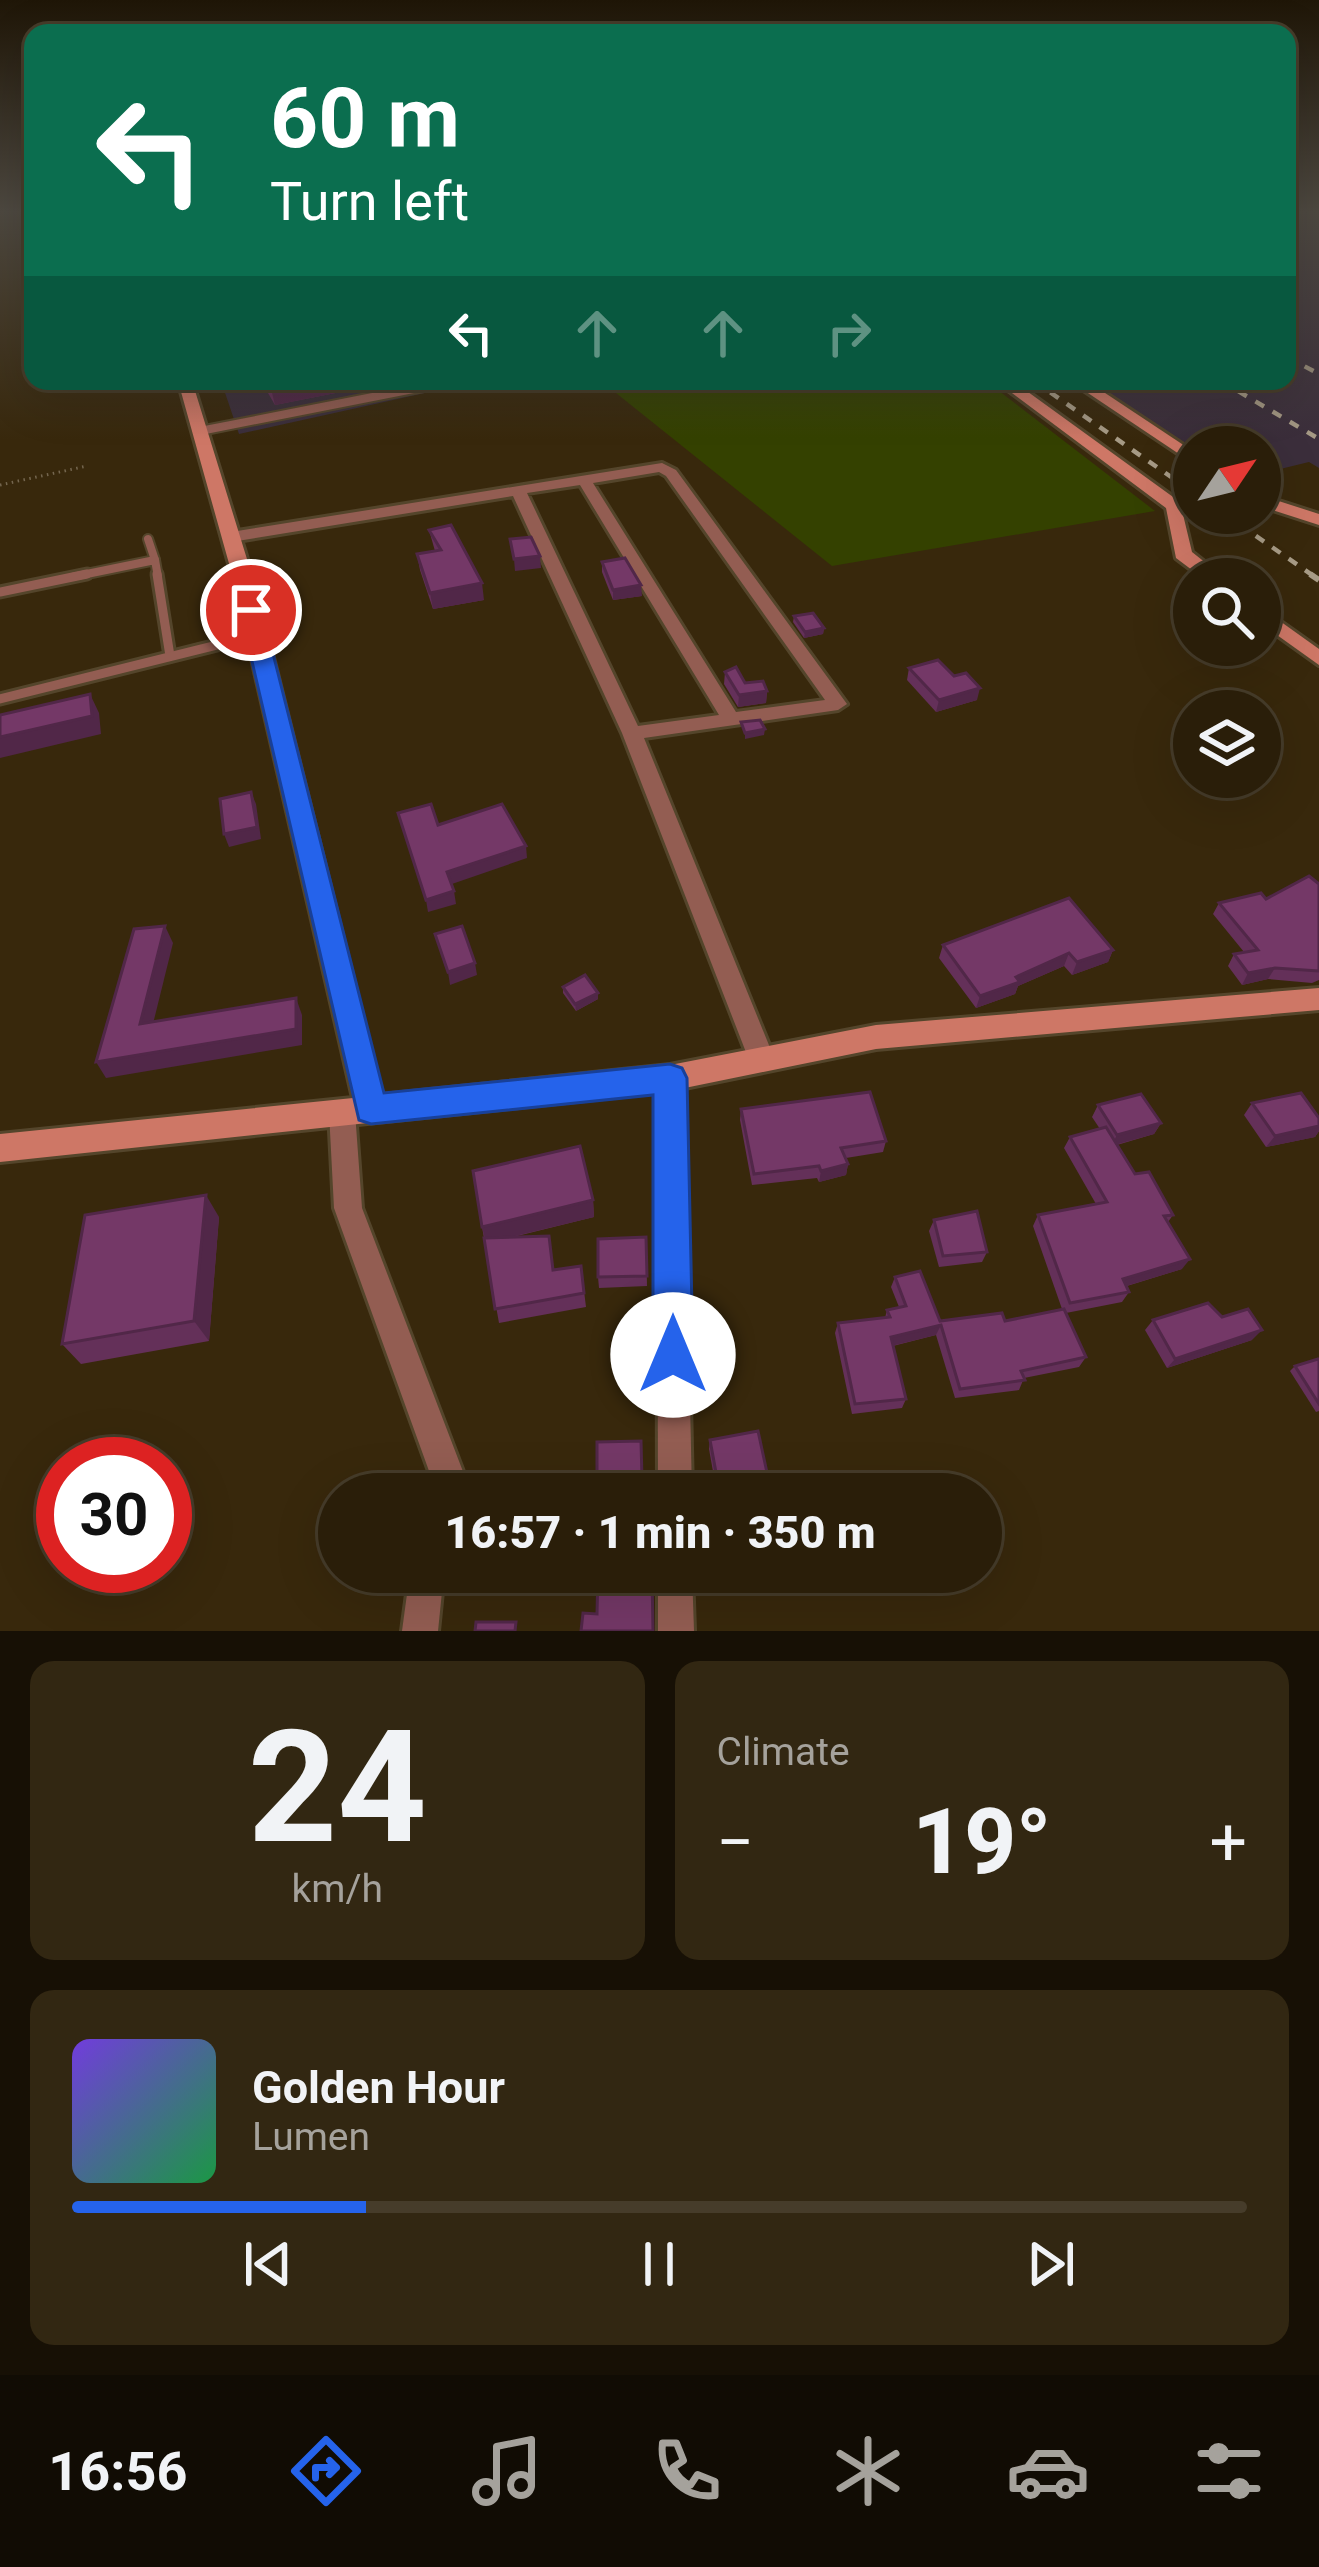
<!DOCTYPE html>
<html lang="en">
<head>
<meta charset="utf-8">
<style>
	:root { --surface:#2a1e09; --page:#322712; --text:#f1f3f6; --muted:#a5a29c; --line:#463c2a; --accent:#2563eb }
	body { margin:0; font-family:Roboto,sans-serif; background:var(--page); color:var(--text); height:100vh; display:flex; flex-direction:column; font-size:45px; white-space:nowrap }
	* { box-sizing:border-box; margin:0 }
	p { font-size:39px; color:var(--muted) }
	.icon { flex:none; width:66px; height:66px; fill:none; stroke:currentColor; stroke-width:2; stroke-linecap:round; stroke-linejoin:round }
	.map { position:relative; height:1631px; overflow:hidden }
	.sheet { display:flex; flex-direction:column; gap:30px; padding:30px; background:#171005; flex:1 }
	.sheet>* { flex:none }
	.guide { position:absolute; left:24px; top:24px; width:1272px; height:366px; border-radius:24px; box-shadow:0 12px 48px #0002,0 0 0 3px var(--line); background:#0b6e4f; color:#fff; overflow:hidden }
	.needle { width:78px; rotate:55deg }
	.controls { position:absolute; left:1173px; top:426px; display:grid; gap:24px }
	.controls a { display:grid; place-items:center; width:108px; height:108px; border-radius:50%; background:var(--surface); box-shadow:0 12px 48px #0002,0 0 0 3px var(--line); font-size:60px }
	.speed { position:absolute; left:36px; top:1437px; display:flex; gap:24px; font-size:60px; font-weight:700; text-align:center }
	.speed>* { display:grid; place-content:center; width:156px; height:156px; border-radius:50%; background:var(--surface); box-shadow:0 12px 48px #0002,0 0 0 3px var(--line); line-height:1 }
	.speed .limit { border:18px solid #d22; background:#fff; color:#111 }
	.pin { position:absolute; display:grid; place-items:center; width:102px; height:102px; color:#fff; margin:-51px; border:6px solid #fff; border-radius:50%; box-shadow:0 3px 12px #0007 }
	.me { position:absolute; width:132px; margin:-66px; rotate:0deg; stroke-linejoin:round; filter:drop-shadow(0 0 9px #0008) }
	.turn { display:flex; align-items:center; gap:42px; height:252px; padding:0 48px; font-size:54px }
	.turn .icon { width:156px; height:156px; stroke-width:2.5 }
	.turn b { display:block; font-size:84px; line-height:102px }
	.lanes { display:flex; align-items:center; height:114px; padding:0 48px; background:#0003; justify-content:center; gap:60px; direction:ltr }
	.lanes .off { opacity:.35 }
	.big { font-size:90px; font-weight:800; line-height:1.1 }
	.sheet .card { flex:1; display:flex; flex-direction:column; justify-content:center; gap:18px; min-width:0; padding:0 42px; border-radius:24px; background:var(--page) }
	.sheet .dial { align-items:center; gap:0 }
	.dial b { font-size:156px; line-height:1 }
	.song { display:flex; align-items:center; gap:36px }
	.cover { width:144px; height:144px; border-radius:18px; background:linear-gradient(135deg,hsl(260 70% 55%),hsl(140 70% 35%)) }
	.played { height:12px; border-radius:6px; background:linear-gradient(90deg,var(--accent) 25%,var(--line) 25%) }
	.keys { display:flex; justify-content:space-around; direction:ltr }
	.heat { display:flex; justify-content:space-between; align-items:center; font-size:66px; direction:ltr }
	.sheet .tiles { flex:1; display:grid; gap:30px; grid-template-columns:1fr 1fr }
	.card:last-child { grid-column:span 2 }
	.trip { position:absolute; left:318px; top:1473px; width:684px; height:120px; border-radius:60px; background:var(--surface); box-shadow:0 12px 48px #0002,0 0 0 3px var(--line); font-weight:800; line-height:120px; text-align:center }
	.dock { display:flex; height:192px; justify-content:space-around; align-items:center; background:#110c04; color:var(--muted) }
	.dock .icon { width:84px; height:84px }
	.dock .selected { color:var(--accent) }
	.dock b { font-size:54px; color:var(--text) }
	.map>svg:first-child { display:block }
	.industrial { fill:#3b2e3b }
	.green { fill:#344100 }
	.lines { fill:none; stroke-linecap:round; stroke-linejoin:round }
	.lane-far1-casing { stroke:#54452b; stroke-width:12 }
	.lane-casing { stroke:#54452b; stroke-width:15 }
	.street-casing { stroke:#54452b; stroke-width:6 }
	.secondary-casing { stroke:#54452b; stroke-width:6 }
	.path { stroke:#74664f; stroke-width:3; stroke-dasharray:1.5 4.5; stroke-linecap:butt }
	.lane-far1 { stroke:#935d52; stroke-width:8 }
	.lane { stroke:#935d52; stroke-width:9 }
	.street { fill:#935d52; fill-rule:evenodd }
	.secondary { fill:#ce7766; fill-rule:evenodd }
	.rail-far1 { stroke:#a79b86; stroke-width:4.5; stroke-dasharray:10 10; stroke-linecap:butt }
	.rail { stroke:#a79b86; stroke-width:6; stroke-dasharray:20 20; stroke-linecap:butt }
	.wall { fill:#643059 }
	.shaded-wall { fill:#512748 }
	.building { fill:#743867; stroke:#512748; stroke-width:3 }
	.route { fill:#2563eb; stroke:#184099; stroke-width:3 }
</style>
</head>
<body>
<div class="map">
<svg width="1319" height="1631" viewBox="0 0 1319 1631">
	<rect width="100%" height="100%" fill="#38280c"/>
	<g class="industrial">
		<polygon points="1287,212 1319,212 1319,468 1309,462 1260,474 1260,447 1194,447 1194,452 1088,381 1287,381"/>
		<polygon points="221,381 479,381 239,434"/>
	</g>
	<polygon class="green" points="601,381 986,381 1155,511 832,566"/>
	<g class="lines">
		<defs>
			<g id="lane-far1">
				<polyline points="200,431 454,381"/>
				<polyline points="148,539 155,560"/>
				<polyline points="72,577 155,560 158,577"/>
			</g>
			<g id="lane">
				<polyline points="157,574 170,656"/>
				<polyline points="0,592 87,574"/>
				<polyline points="0,699 257,635"/>
			</g>
			<g id="street">
				<path d="M662 463 676 470 847 704 838 710 644 738 775 1060 771 1068 762 1071 753 1068 749 1060 622 733 513 496 231 542 223 537 231 532ZM659 472 666 476 825 700 736 712 593 483ZM580 485 719 715 638 726 527 493Z"/>
				<polygon points="670,1067 679,1070 683,1078 692,1494 658,1494 657,1078 661,1070"/>
				<polygon points="342,1100 351,1104 355,1112 362,1208 467,1482 464,1494 430,1494 433,1482 334,1208 329,1112 333,1104"/>
				<polygon points="410,1572 444,1572 438,1631 402,1631"/>
				<polygon points="658,1572 692,1572 694,1631 658,1631"/>
			</g>
			<g id="secondary">
				<polygon points="178,381 192,381 255,585 382,1095 670,1065 876,1025 1319,988 1319,1010 876,1049 670,1091 0,1162 0,1134 353,1098 235,585"/>
				<polygon points="996,381 1013,381 1180,502 1192,552 1226,579 1204,579 1176,558 1166,508"/>
				<polygon points="1070,381 1087,381 1194,452 1194,464"/>
				<polygon points="1260,495 1319,514 1319,525 1260,506"/>
				<polygon points="1260,607 1319,649 1319,665 1260,623"/>
			</g>
		</defs>
		<use href="#lane-far1" class="lane-far1-casing"/>
		<use href="#lane" class="lane-casing"/>
		<use href="#street" class="street-casing"/>
		<use href="#secondary" class="secondary-casing"/>
		<polyline class="path" points="0,485 87,466"/>
		<use href="#lane-far1" class="lane-far1"/>
		<use href="#lane" class="lane"/>
		<use href="#street" class="street"/>
		<use href="#secondary" class="secondary"/>
		<g class="rail-far1">
			<polyline points="1287,357 1319,374"/>
			<polyline points="1034,381 1194,493"/>
			<polyline points="1221,381 1319,439"/>
			<polyline points="1223,513 1315,577"/>
		</g>
		<polyline class="rail" points="1310,574 1319,580"/>
	</g>
	<g class="wall">
		<polygon points="261,381 396,381 275,405"/>
		<polygon points="429,530 484,600 433,609 420,570 417,554 435,551"/>
		<polygon points="602,562 642,596 613,600 602,572"/>
		<polygon points="794,616 824,628 823,634 804,638 793,622"/>
		<polygon points="909,668 977,700 936,712 907,680"/>
		<polygon points="725,672 745,683 767,691 766,703 738,707 724,684"/>
		<polygon points="1319,884 1319,980 1312,983 1268,979 1242,985 1228,966 1234,954 1244,952 1213,914 1219,903 1266,899"/>
		<polygon points="943,945 1113,950 1108,962 1072,975 1064,966 1018,986 1015,994 976,1008 939,958"/>
		<polygon points="563,987 598,993 598,999 576,1011 563,993"/>
		<polygon points="1252,1103 1319,1126 1319,1131 1315,1137 1266,1147 1244,1115"/>
		<polygon points="1098,1105 1161,1123 1154,1134 1117,1145 1135,1174 1173,1215 1168,1222 1182,1269 1127,1286 1129,1292 1122,1302 1066,1313 1086,1357 1079,1367 1024,1378 1019,1390 955,1398 936,1335 893,1346 906,1399 902,1408 852,1414 835,1333 838,1323 885,1318 887,1310 899,1307 891,1287 895,1277 940,1321 1005,1321 1062,1309 1033,1226 1038,1215 1096,1204 1064,1148 1070,1137 1100,1129 1092,1117"/>
		<polygon points="741,1109 886,1141 883,1152 846,1158 848,1164 846,1175 819,1182 817,1178 752,1185 740,1120"/>
		<polygon points="593,1200 594,1217 509,1238 553,1270 581,1266 586,1307 499,1323 482,1227"/>
		<polygon points="219,1217 209,1341 81,1364 62,1344"/>
		<polygon points="934,1220 987,1252 982,1262 939,1267 929,1231"/>
		<polygon points="646,1237 647,1286 599,1288 598,1277"/>
		<polygon points="1153,1320 1252,1340 1167,1368 1145,1330"/>
		<polygon points="1319,1360 1319,1411 1316,1412 1290,1371 1295,1366"/>
		<polygon points="710,1440 771,1491 771,1494 717,1494 709,1449"/>
		<polygon points="641,1441 642,1486 598,1487 597,1479"/>
	</g>
	<g class="shaded-wall">
		<polygon points="313,381 396,381 275,405 271,389"/>
		<polygon points="540,556 541,568 515,571 514,559"/>
		<polygon points="482,583 484,600 433,609 430,593"/>
		<polygon points="641,585 642,596 613,600 613,590"/>
		<polygon points="824,628 823,634 804,638 805,632"/>
		<polygon points="980,688 977,700 936,712 939,700"/>
		<polygon points="767,691 766,703 738,707 739,695"/>
		<polygon points="90,694 99,713 101,734 0,758 0,737"/>
		<polygon points="765,729 764,735 745,739 745,733"/>
		<polygon points="251,792 256,804 261,839 229,847 224,834"/>
		<polygon points="526,846 527,858 449,885 447,872"/>
		<polygon points="454,891 456,904 428,912 426,900"/>
		<polygon points="165,926 173,943 149,1040 140,1024"/>
		<polygon points="1113,950 1108,962 1072,975 1077,962"/>
		<polygon points="1069,953 1064,966 1018,986 1015,994 976,1008 980,996 1016,977"/>
		<polygon points="475,963 477,975 450,985 448,972"/>
		<polygon points="1275,968 1268,979 1242,985 1248,973"/>
		<polygon points="598,993 598,999 576,1011 575,1004"/>
		<polygon points="296,998 302,1015 302,1045 106,1078 96,1062"/>
		<polygon points="1161,1123 1154,1134 1111,1146 1117,1135"/>
		<polygon points="1319,1126 1319,1131 1315,1137 1266,1147 1275,1136"/>
		<polygon points="848,1164 846,1175 819,1182 821,1171"/>
		<polygon points="206,1195 219,1217 209,1341 194,1321"/>
		<polygon points="593,1200 594,1217 486,1243 482,1227"/>
		<polygon points="1190,1259 1182,1269 1116,1289 1123,1279"/>
		<polygon points="941,1325 936,1335 887,1347 891,1337"/>
		<polygon points="1262,1330 1252,1340 1167,1368 1175,1359"/>
	</g>
	<g class="building">
		<polygon points="266,381 313,381 271,389"/>
		<polygon points="451,525 482,583 430,593 417,554 441,550 429,530"/>
		<polygon points="531,537 540,556 514,559 510,539"/>
		<polygon points="625,558 641,585 613,590 602,562"/>
		<polygon points="813,613 824,628 805,632 794,616"/>
		<polygon points="938,660 954,676 966,673 980,688 939,700 909,668"/>
		<polygon points="736,667 745,683 763,681 767,691 739,695 725,672"/>
		<polygon points="90,694 92,716 0,737 0,715"/>
		<polygon points="760,720 765,729 745,733 741,722"/>
		<polygon points="251,792 257,827 224,834 220,799"/>
		<polygon points="431,804 438,825 502,804 526,846 447,872 454,891 426,900 398,813"/>
		<polygon points="1309,876 1319,884 1319,971 1275,968 1248,973 1234,954 1258,950 1219,903 1261,893 1266,899"/>
		<polygon points="1069,898 1113,950 1077,962 1069,953 1016,977 1020,982 980,996 943,945"/>
		<polygon points="165,926 140,1024 296,998 296,1029 96,1062 134,929"/>
		<polygon points="462,926 475,963 448,972 435,934"/>
		<polygon points="585,975 598,993 575,1004 563,987"/>
		<polygon points="870,1092 886,1141 841,1148 848,1164 821,1171 819,1166 754,1174 741,1109"/>
		<polygon points="1301,1093 1319,1118 1319,1126 1275,1136 1252,1103"/>
		<polygon points="1141,1094 1161,1123 1117,1135 1098,1105"/>
		<polygon points="1106,1127 1135,1174 1149,1172 1173,1215 1164,1216 1190,1259 1123,1279 1129,1292 1070,1303 1038,1215 1107,1202 1070,1137"/>
		<polygon points="580,1146 593,1200 482,1227 473,1171"/>
		<polygon points="206,1195 194,1321 62,1344 85,1215"/>
		<polygon points="977,1211 987,1252 943,1256 934,1220"/>
		<polygon points="549,1236 553,1270 581,1266 584,1293 495,1309 484,1238"/>
		<polygon points="646,1237 647,1276 598,1277 598,1239"/>
		<polygon points="920,1271 940,1321 1002,1313 1005,1321 1064,1309 1086,1357 1021,1371 1025,1380 960,1389 941,1325 891,1337 906,1399 855,1404 838,1323 890,1317 887,1310 906,1306 895,1277"/>
		<polygon points="1208,1303 1222,1317 1248,1309 1262,1330 1175,1359 1153,1320"/>
		<polygon points="1318,1359 1319,1360 1319,1404 1295,1366"/>
		<polygon points="758,1431 771,1491 757,1494 720,1494 710,1440"/>
		<polygon points="641,1441 642,1478 597,1479 597,1442"/>
		<polygon points="598,1572 652,1572 653,1631 581,1631 583,1613 597,1614"/>
		<polygon points="476,1622 516,1622 515,1631 475,1631"/>
	</g>
	<linearGradient id="sky" x2="0" y2="1"><stop stop-color="#1f1607"/><stop offset="0.48" stop-color="#4d4840"/><stop offset="1" stop-color="#4d4840" stop-opacity="0"/></linearGradient>
	<rect width="1319" height="440" fill="url(#sky)"/>
	<polygon class="route" points="251,603 262,610 384,1093 670,1064 682,1068 687,1078 693,1355 687,1370 673,1376 659,1370 653,1355 653,1095 371,1124 359,1120 240,610"/>
</svg>
<div class="controls">
<a><svg class="needle" viewBox="-14 -14 28 28"><path d="M0-13l5 13h-10z" fill="#e53935"/><path d="M0 13l5-13h-10z" fill="#a5a29c"/></svg></a>
<a><svg class="icon" aria-label="search" viewBox="0 0 24 24"><circle cx="10" cy="10" r="6"/><path d="M15 15l6 6"/></svg></a>
<a><svg class="icon" aria-label="layers" viewBox="0 0 24 24"><path d="M12 4l9 5-9 5-9-5zM3 14l9 5 9-5"/></svg></a>
</div>
<div class="speed"><div class="limit">30</div></div>
<div class="pin" style="left:251px;top:610px;background:#d93025"><svg class="icon" aria-label="arrive" viewBox="0 0 24 24"><path d="M6 21V4h12l-3 4 3 4H6"/></svg></div>
<svg class="me" style="left:673px;top:1355px" viewBox="-20 -20 40 40"><circle r="19" fill="#fff"/><path d="M0-13L10 11 0 6-10 11z" fill="#2563eb"/></svg>
<div class="trip">16:57 · 1 min · 350 m</div>
<div class="guide">
<div class="turn"><svg class="icon" aria-label="left" viewBox="0 0 24 24"><path d="M17 20v-9H6M10 6l-5 5 5 5"/></svg><div><b>60 m</b>Turn left</div></div>
<div class="lanes"><svg class="icon" aria-label="left" viewBox="0 0 24 24"><path d="M17 20v-9H6M10 6l-5 5 5 5"/></svg><svg class="icon off" aria-label="ahead" viewBox="0 0 24 24"><path d="M12 20V5M6 11l6-6 6 6"/></svg><svg class="icon off" aria-label="ahead" viewBox="0 0 24 24"><path d="M12 20V5M6 11l6-6 6 6"/></svg><svg class="icon off" aria-label="right" viewBox="0 0 24 24"><path d="M7 20v-9h11M14 6l5 5-5 5"/></svg></div>
</div>
</div>
<section class="sheet">
<div class="tiles">
<div class="card dial"><b>24</b><p>km/h</p></div>
<div class="card"><p>Climate</p>
<div class="heat"><a>−</a><b class="big">19°</b><a>+</a></div>
</div>
<div class="card">
<div class="song"><i class="cover"></i><div><b>Golden Hour</b><p>Lumen</p></div></div>
<div class="played"></div>
<div class="keys"><svg class="icon" aria-label="previous" viewBox="0 0 24 24"><path d="M18 5L8 12l10 7zM5 5v14"/></svg><svg class="icon" aria-label="pause" viewBox="0 0 24 24"><path d="M8 5v14M16 5v14"/></svg><svg class="icon" aria-label="next" viewBox="0 0 24 24"><path d="M6 5l10 7-10 7zM19 5v14"/></svg></div>
</div>
</div>
</section>
<nav class="dock">
<b>16:56</b>
<svg class="icon selected" aria-label="directions" viewBox="0 0 24 24"><path d="M12 3l9 9-9 9-9-9zM9 14v-3h6M13 9l2 2-2 2"/></svg>
<svg class="icon" aria-label="music" viewBox="0 0 24 24"><path d="M9 18V5l10-2v13"/><circle cx="6" cy="18" r="3"/><circle cx="16" cy="16" r="3"/></svg>
<svg class="icon" aria-label="phone" viewBox="0 0 24 24"><path d="M5 4h4l2 5-3 2q2 4 5 5l2-3 5 2v4C11 20 4 13 5 4z"/></svg>
<svg class="icon" aria-label="climate" viewBox="0 0 24 24"><path d="M12 3v18M4 7l16 10M4 17L20 7"/></svg>
<svg class="icon" aria-label="car" viewBox="0 0 24 24"><path d="M5 17H2v-5l4-1 3-4h7l3 4 3 1v5h-3M9 17h6M6 11h13"/><circle cx="7" cy="17" r="2"/><circle cx="17" cy="17" r="2"/></svg>
<svg class="icon" aria-label="filters" viewBox="0 0 24 24"><path d="M4 7h16M4 17h16"/><circle cx="9" cy="7" r="2"/><circle cx="15" cy="17" r="2"/></svg>
</nav>
</body>
</html>
